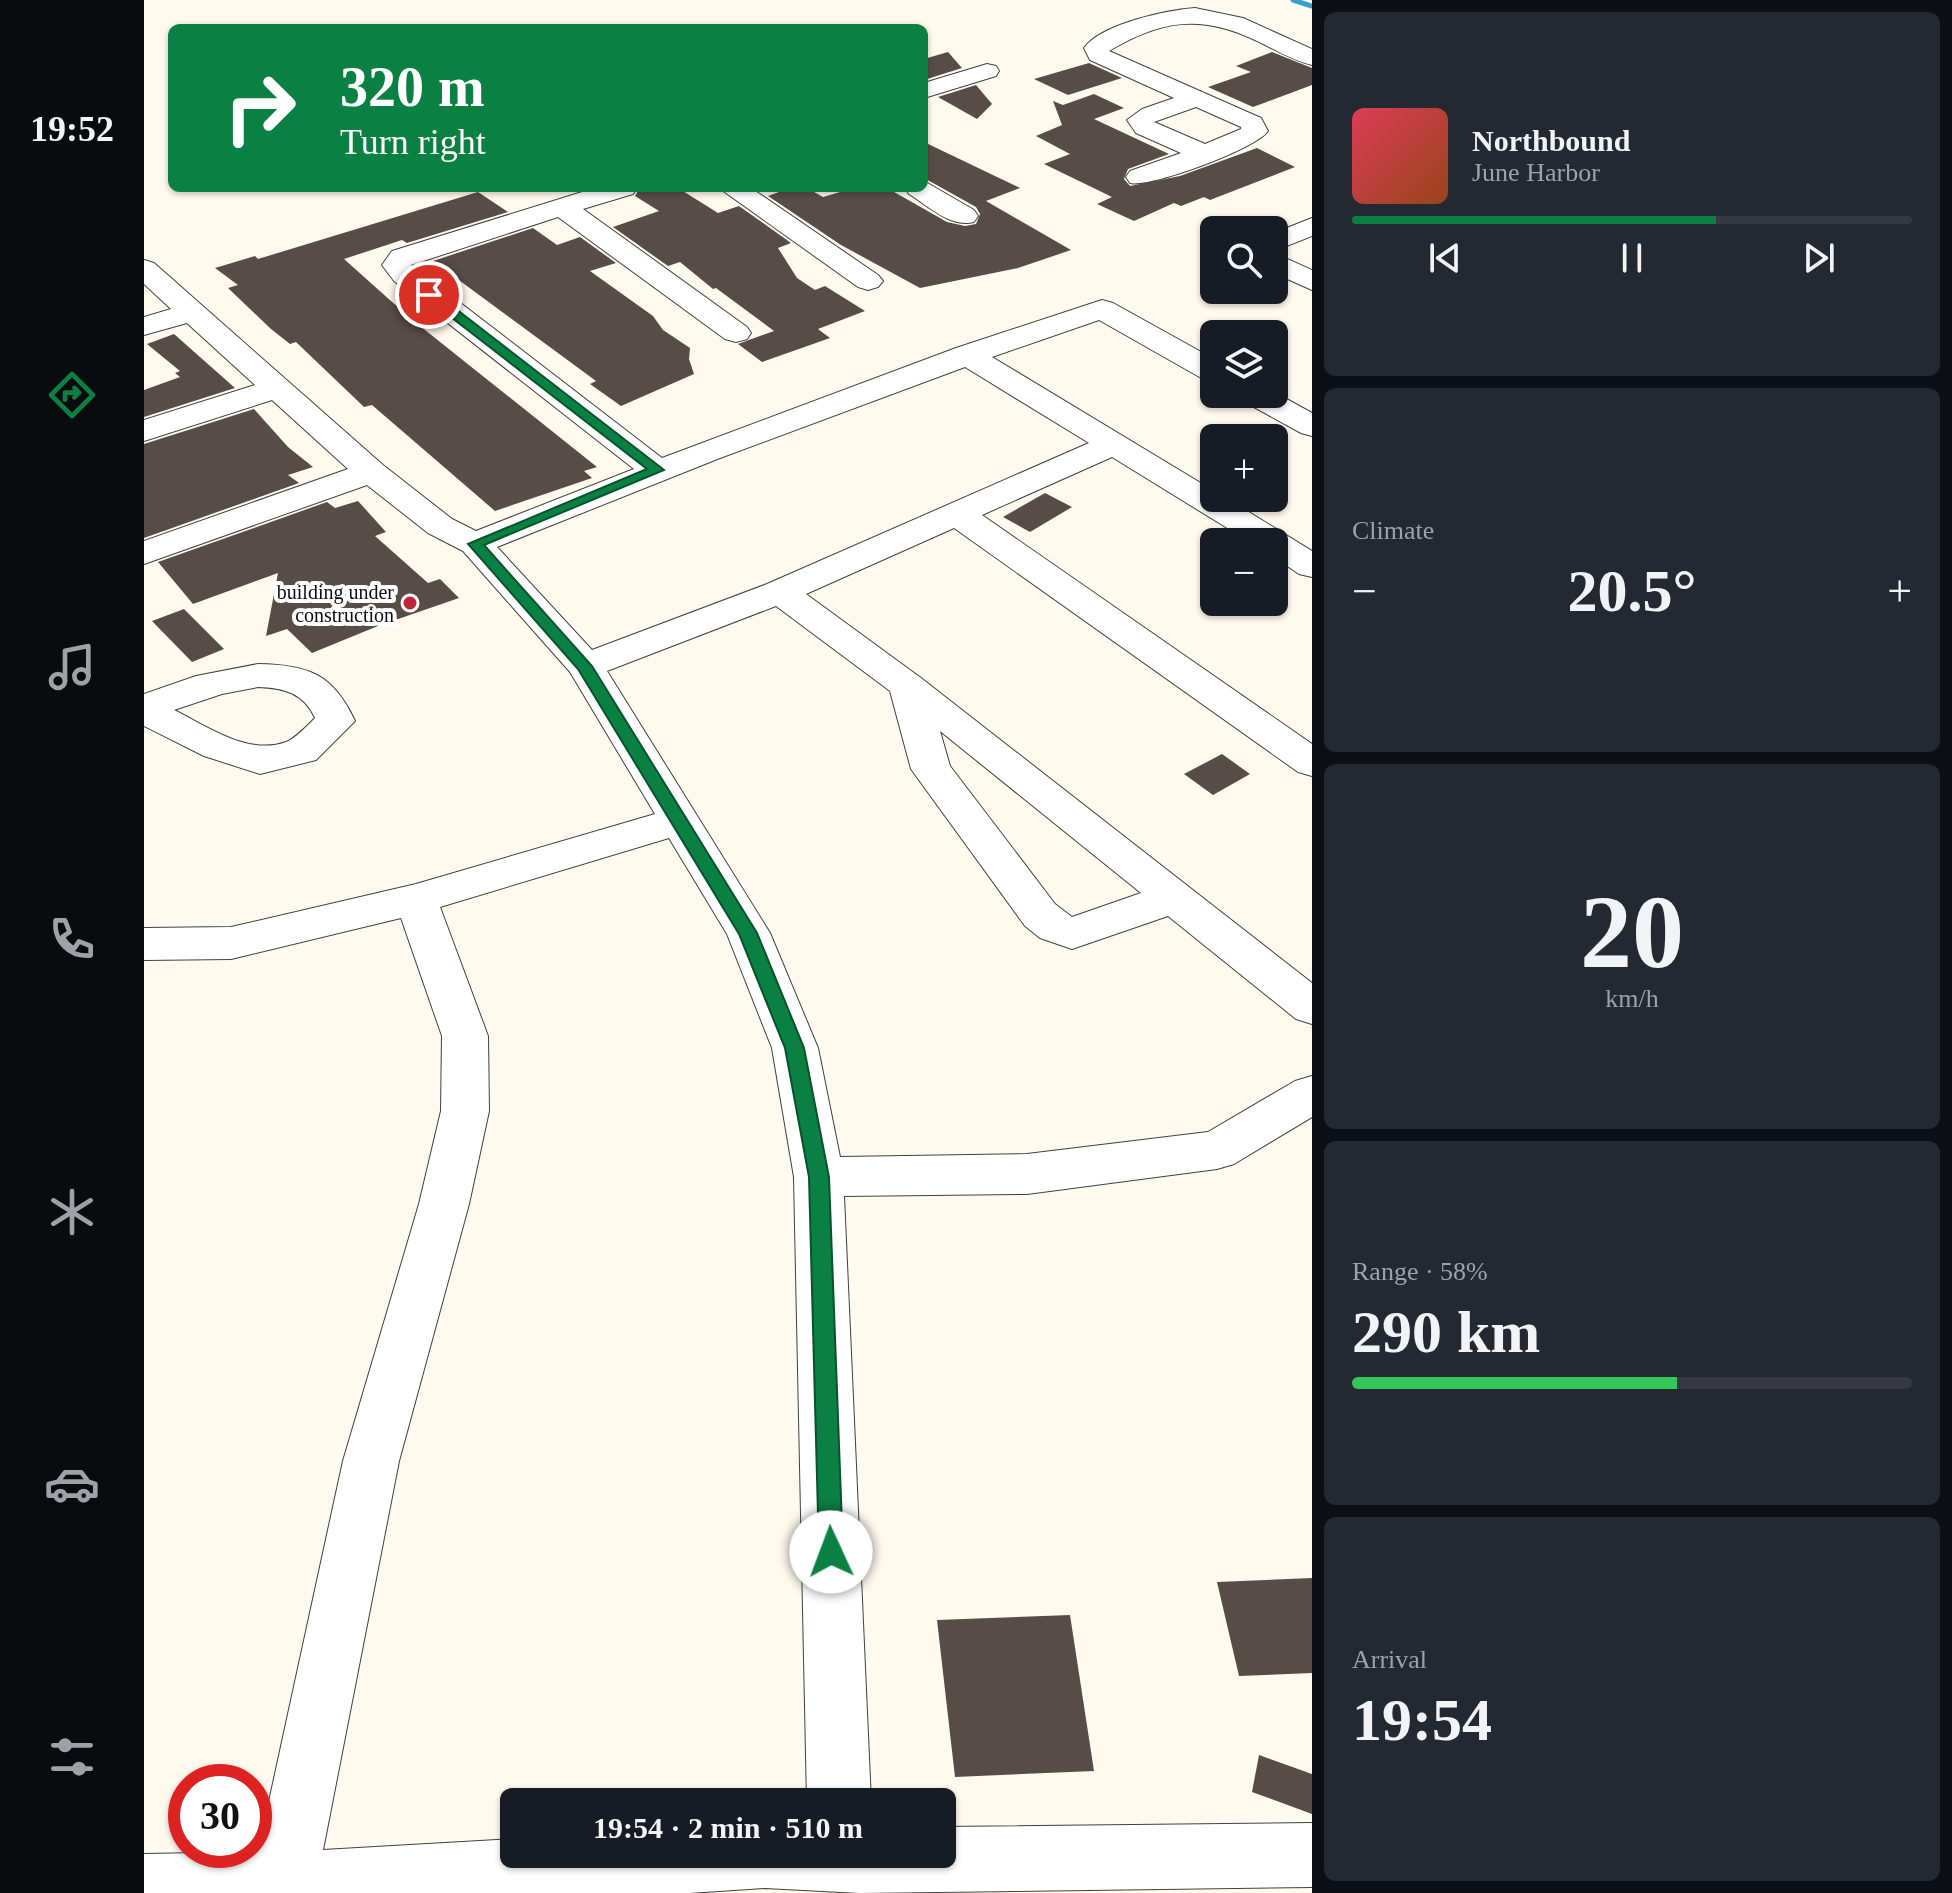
<!DOCTYPE html>
<html lang="en">
<head>
<meta charset="utf-8">
<style>
	:root { --surface:#171b24; --page:#242831; --text:#f1f3f6; --muted:#9ea1a6; --line:#363941; --accent:#0b8043 }
	body { margin:0; font-family:Georgia,serif; background:var(--page); color:var(--text); height:100vh; display:flex; flex-direction:column; font-size:30px; white-space:nowrap }
	* { box-sizing:border-box; margin:0 }
	p { font-size:26px; color:var(--muted) }
	.icon { flex:none; width:44px; height:44px; fill:none; stroke:currentColor; stroke-width:2; stroke-linecap:round; stroke-linejoin:round }
	.map { position:relative; flex:1; overflow:hidden }
	.sheet { display:flex; flex-direction:column; gap:12px; padding:12px; background:#0d0f14; width:640px }
	.sheet>* { flex:none }
	.hud { position:absolute; left:24px; top:24px; width:760px; height:168px; border-radius:12px; box-shadow:0 2px 6px #0004; background:#0b8043; color:#fff; overflow:hidden }
	.tools { position:absolute; left:1056px; top:216px; display:grid; gap:16px }
	.tools a { display:grid; place-items:center; width:88px; height:88px; border-radius:12px; background:var(--surface); box-shadow:0 2px 6px #0004; font-size:40px }
	.speed { position:absolute; left:24px; top:1764px; display:flex; gap:16px; font-size:40px; font-weight:700; text-align:center }
	.speed>* { display:grid; place-content:center; width:104px; height:104px; border-radius:50%; background:var(--surface); box-shadow:0 2px 6px #0004; line-height:1 }
	.speed .limit { border:12px solid #d22; background:#fff; color:#111 }
	.pin { position:absolute; display:grid; place-items:center; width:68px; height:68px; color:#fff; margin:-34px; border:4px solid #fff; border-radius:50%; box-shadow:0 2px 8px #0007 }
	.me { position:absolute; width:88px; margin:-44px; rotate:358deg; stroke-linejoin:round; filter:drop-shadow(0 0 6px #0008) }
	.turn { display:flex; align-items:center; gap:28px; height:168px; padding:0 40px; font-size:36px }
	.turn .icon { width:104px; height:104px; stroke-width:2.5 }
	.turn b { display:block; font-size:56px; line-height:68px }
	.big { font-size:60px; font-weight:700; line-height:1.1 }
	.sheet .tile { flex:1; display:flex; flex-direction:column; justify-content:center; gap:12px; min-width:0; padding:0 28px; border-radius:12px; background:var(--page) }
	.sheet .dial { align-items:center; gap:0 }
	.dial b { font-size:104px; line-height:1 }
	.song { display:flex; align-items:center; gap:24px }
	.cover { width:96px; height:96px; border-radius:12px; background:linear-gradient(135deg,hsl(350 70% 55%),hsl(20 70% 35%)) }
	.played { height:8px; border-radius:4px; background:linear-gradient(90deg,var(--accent) 65%,var(--line) 65%) }
	.keys { display:flex; justify-content:space-around; direction:ltr }
	.heat { display:flex; justify-content:space-between; align-items:center; font-size:44px; direction:ltr }
	.charge { height:12px; border-radius:6px; background:linear-gradient(90deg,#34c759 58%,var(--line) 0) }
	.trip { position:absolute; left:356px; top:1788px; width:456px; height:80px; border-radius:12px; background:var(--surface); box-shadow:0 2px 6px #0004; font-weight:700; line-height:80px; text-align:center }
	main { display:flex; flex:1; min-height:0 }
	.menu { display:flex; flex-direction:column; width:144px; justify-content:space-around; align-items:center; background:#090b0e; color:var(--muted) }
	.menu .icon { width:56px; height:56px }
	.menu .on { color:var(--accent) }
	.menu b { font-size:36px; color:var(--text) }
	.map>svg:first-child { display:block }
	.lines { fill:none; stroke-linecap:round; stroke-linejoin:round }
	.stream { stroke:#379fce; stroke-width:5 }
	.building { fill:#564d49 }
	.minor-casing { stroke:#404040; stroke-width:2 }
	.minor { fill:#fff; fill-rule:evenodd }
	.route { fill:#0b8043; stroke:#07532c; stroke-width:2 }
	.poi-dot { fill:#be2439; stroke:#fff; stroke-width:3 }
	.labels { text-anchor:middle; stroke-width:8; stroke-linejoin:round; paint-order:stroke }
	.poi-label { font-size:20px; fill:#0d0d0d; stroke:#fff; text-anchor:end }
</style>
</head>
<body>
<main>
<nav class="menu">
<b>19:52</b>
<svg class="icon on" aria-label="directions" viewBox="0 0 24 24"><path d="M12 3l9 9-9 9-9-9zM9 14v-3h6M13 9l2 2-2 2"/></svg>
<svg class="icon" aria-label="music" viewBox="0 0 24 24"><path d="M9 18V5l10-2v13"/><circle cx="6" cy="18" r="3"/><circle cx="16" cy="16" r="3"/></svg>
<svg class="icon" aria-label="phone" viewBox="0 0 24 24"><path d="M5 4h4l2 5-3 2q2 4 5 5l2-3 5 2v4C11 20 4 13 5 4z"/></svg>
<svg class="icon" aria-label="climate" viewBox="0 0 24 24"><path d="M12 3v18M4 7l16 10M4 17L20 7"/></svg>
<svg class="icon" aria-label="car" viewBox="0 0 24 24"><path d="M5 17H2v-5l4-1 3-4h7l3 4 3 1v5h-3M9 17h6M6 11h13"/><circle cx="7" cy="17" r="2"/><circle cx="17" cy="17" r="2"/></svg>
<svg class="icon" aria-label="filters" viewBox="0 0 24 24"><path d="M4 7h16M4 17h16"/><circle cx="9" cy="7" r="2"/><circle cx="15" cy="17" r="2"/></svg>
</nav>
<div class="map">
<svg width="1168" height="1893" viewBox="0 0 1168 1893">
	<rect width="100%" height="100%" fill="#fffaed"/>
	<g class="lines">
		<polyline class="stream" points="1149,0 1168,6"/>
	</g>
	<g class="building">
		<polygon points="804,52 818,68 780,80 780,59"/>
		<polygon points="1128,52 1168,68 1168,85 1109,107 1064,87 1107,72 1092,66"/>
		<polygon points="945,63 978,78 924,95 890,79"/>
		<polygon points="832,85 848,104 833,119 794,97"/>
		<polygon points="950,94 980,108 950,119 1025,154 984,169 980,179 986,186 1036,176 1113,148 1151,167 1066,200 1060,197 1037,206 1030,203 990,221 953,204 968,197 900,164 926,154 892,136 918,125 909,101 919,105"/>
		<polygon points="780,142 876,188 842,201 927,250 874,268 776,288 697,245 624,196 646,188 663,188 679,197 710,188 743,188 803,222 821,226 832,224 836,214 832,207 780,178"/>
		<polygon points="496,188 534,188 574,213 595,206 647,243 634,248 653,278 671,290 681,286 721,311 674,329 686,338 618,362 594,344 630,331 572,288 569,289 536,262 524,266 469,227 515,211 491,196"/>
		<polygon points="334,192 364,212 263,243 258,240 200,259 266,318 453,467 440,471 448,478 351,511 228,405 220,407 152,342 146,344 127,329 84,288 94,285 71,268 111,256 114,259"/>
		<polygon points="389,228 413,245 436,237 472,263 446,271 509,316 519,330 546,348 545,359 550,374 477,406 446,384 452,381 289,261"/>
		<polygon points="30,334 91,388 0,417 0,390 36,377 31,373 36,371 3,344"/>
		<polygon points="110,409 144,447 169,467 144,475 155,483 0,538 0,444"/>
		<polygon points="901,493 928,507 886,532 859,517"/>
		<polygon points="214,501 242,532 231,536 284,583 296,579 315,598 234,626 168,653 143,629 122,636 134,573 49,604 14,562 183,502 191,508"/>
		<polygon points="40,609 80,649 48,662 8,621"/>
		<polygon points="1078,754 1106,774 1069,795 1040,774"/>
		<polygon points="1168,1578 1168,1673 1095,1676 1073,1582"/>
		<polygon points="926,1615 950,1771 811,1777 793,1620"/>
		<polygon points="1115,1755 1168,1774 1168,1814 1108,1792"/>
	</g>
	<g class="lines">
		<defs>
			<g id="minor">
				<path d="M1051 8 1099 18 1168 49V65C1148 60 1130 49 1111 40 1056 14 1017 20 965 51L1117 118 1124 131C1112 149 1006 188 986 183L982 177 986 171 1037 153 992 133 983 120 998 109 1030 98 946 60 940 48C957 24 1023 10 1051 8ZM1052 107 1097 127V129L1061 144 1010 122Z"/>
				<polygon points="843,64 852,66 855,71 852,76 780,98 780,83"/>
				<path d="M780 181 830 210 834 216 830 222C807 228 784 206 765 194L761 188H780Z"/>
				<path d="M451 188H493L489 194 439 209 603 327 607 333 603 339 592 342 581 339 414 217 267 265 518 458 812 348 958 300 969 303 1070 359V381L1059 379 955 320 848 357 1070 491V498H1082L1168 551V577L1155 574 1130 557V542H1106L968 457 838 515 1168 744V776L1154 772 810 528 662 594 777 678 1168 983V1024L1152 1019 1024 916 928 949 896 938 881 926 767 769 746 691 632 606 463 671 626 933 674 1048 696 1157 883 1154 1064 1132 1151 1081 1168 1076V1117L1090 1164 1073 1169 883 1194 700 1196 727 1802H663L650 1177 628 1048 583 934 525 838 296 907 344 1036 345 1111 325 1204 255 1461 179 1850 370 1839V1854H798V1827L1168 1823V1887L716 1893 621 1888 545 1893H0V1854L114 1852 199 1461 275 1204 297 1111 298 1036 257 918 87 959 0 960V928L87 927 272 884 511 814 426 672 319 551 284 533 223 485 0 564V541L204 469 128 400 0 441V420L111 385 43 323 0 335V317L27 309 0 284V260L10 263 239 465 308 519 332 531 490 469 250 281 238 265 248 251ZM821 367 945 443 623 584 448 650 353 547 576 458ZM796 731 997 893 928 917 911 904 806 766Z"/>
				<polygon points="575,188 607,188 734,275 739,281 734,287 724,290 714,287"/>
				<polygon points="1168,218 1168,236 1130,251 1130,233"/>
				<polygon points="1130,253 1168,270 1168,290 1130,273"/>
				<polygon points="1130,392 1168,413 1168,436 1157,433 1099,401 1094,394"/>
				<path d="M114 664C165 665 189 674 211 721L172 760 116 774 60 756 0 726V694L52 676ZM114 687C140 688 160 693 171 718 163 726 152 738 142 742 104 756 63 726 30 710L78 694Z"/>
			</g>
		</defs>
		<use href="#minor" class="minor-casing"/>
		<use href="#minor" class="minor"/>
	</g>
	<polygon class="route" points="281,292 290,292 520,470 340,545 448,666 613,933 660,1048 685,1177 699,1552 695,1560 687,1563 679,1560 675,1552 665,1177 641,1048 595,934 434,669 324,544 503,469 281,297"/>
	<circle class="poi-dot" cx="266" cy="603" r="8"/>
	<g class="labels">
		<g class="poi-label">
			<text x="250" y="599">building under<tspan x="250" dy="23">construction</tspan></text>
		</g>
	</g>
</svg>
<div class="tools">
<a><svg class="icon" aria-label="search" viewBox="0 0 24 24"><circle cx="10" cy="10" r="6"/><path d="M15 15l6 6"/></svg></a>
<a><svg class="icon" aria-label="layers" viewBox="0 0 24 24"><path d="M12 4l9 5-9 5-9-5zM3 14l9 5 9-5"/></svg></a>
<a>+</a>
<a>−</a>
</div>
<div class="speed"><div class="limit">30</div></div>
<div class="pin" style="left:285px;top:295px;background:#d93025"><svg class="icon" aria-label="arrive" viewBox="0 0 24 24"><path d="M6 21V4h12l-3 4 3 4H6"/></svg></div>
<svg class="me" style="left:687px;top:1552px" viewBox="-20 -20 40 40"><circle r="19" fill="#fff"/><path d="M0-13L10 11 0 6-10 11z" fill="#0b8043"/></svg>
<div class="trip">19:54 · 2 min · 510 m</div>
<div class="hud">
<div class="turn"><svg class="icon" aria-label="right" viewBox="0 0 24 24"><path d="M7 20v-9h11M14 6l5 5-5 5"/></svg><div><b>320 m</b>Turn right</div></div>
</div>
</div>
<section class="sheet">
<div class="tile">
<div class="song"><i class="cover"></i><div><b>Northbound</b><p>June Harbor</p></div></div>
<div class="played"></div>
<div class="keys"><svg class="icon" aria-label="previous" viewBox="0 0 24 24"><path d="M18 5L8 12l10 7zM5 5v14"/></svg><svg class="icon" aria-label="pause" viewBox="0 0 24 24"><path d="M8 5v14M16 5v14"/></svg><svg class="icon" aria-label="next" viewBox="0 0 24 24"><path d="M6 5l10 7-10 7zM19 5v14"/></svg></div>
</div>
<div class="tile"><p>Climate</p>
<div class="heat"><a>−</a><b class="big">20.5°</b><a>+</a></div>
</div>
<div class="tile dial"><b>20</b><p>km/h</p></div>
<div class="tile"><p>Range · 58%</p><b class="big">290 km</b><div class="charge"></div></div>
<div class="tile"><p>Arrival</p><b class="big">19:54</b></div>
</section>
</main>
</body>
</html>
